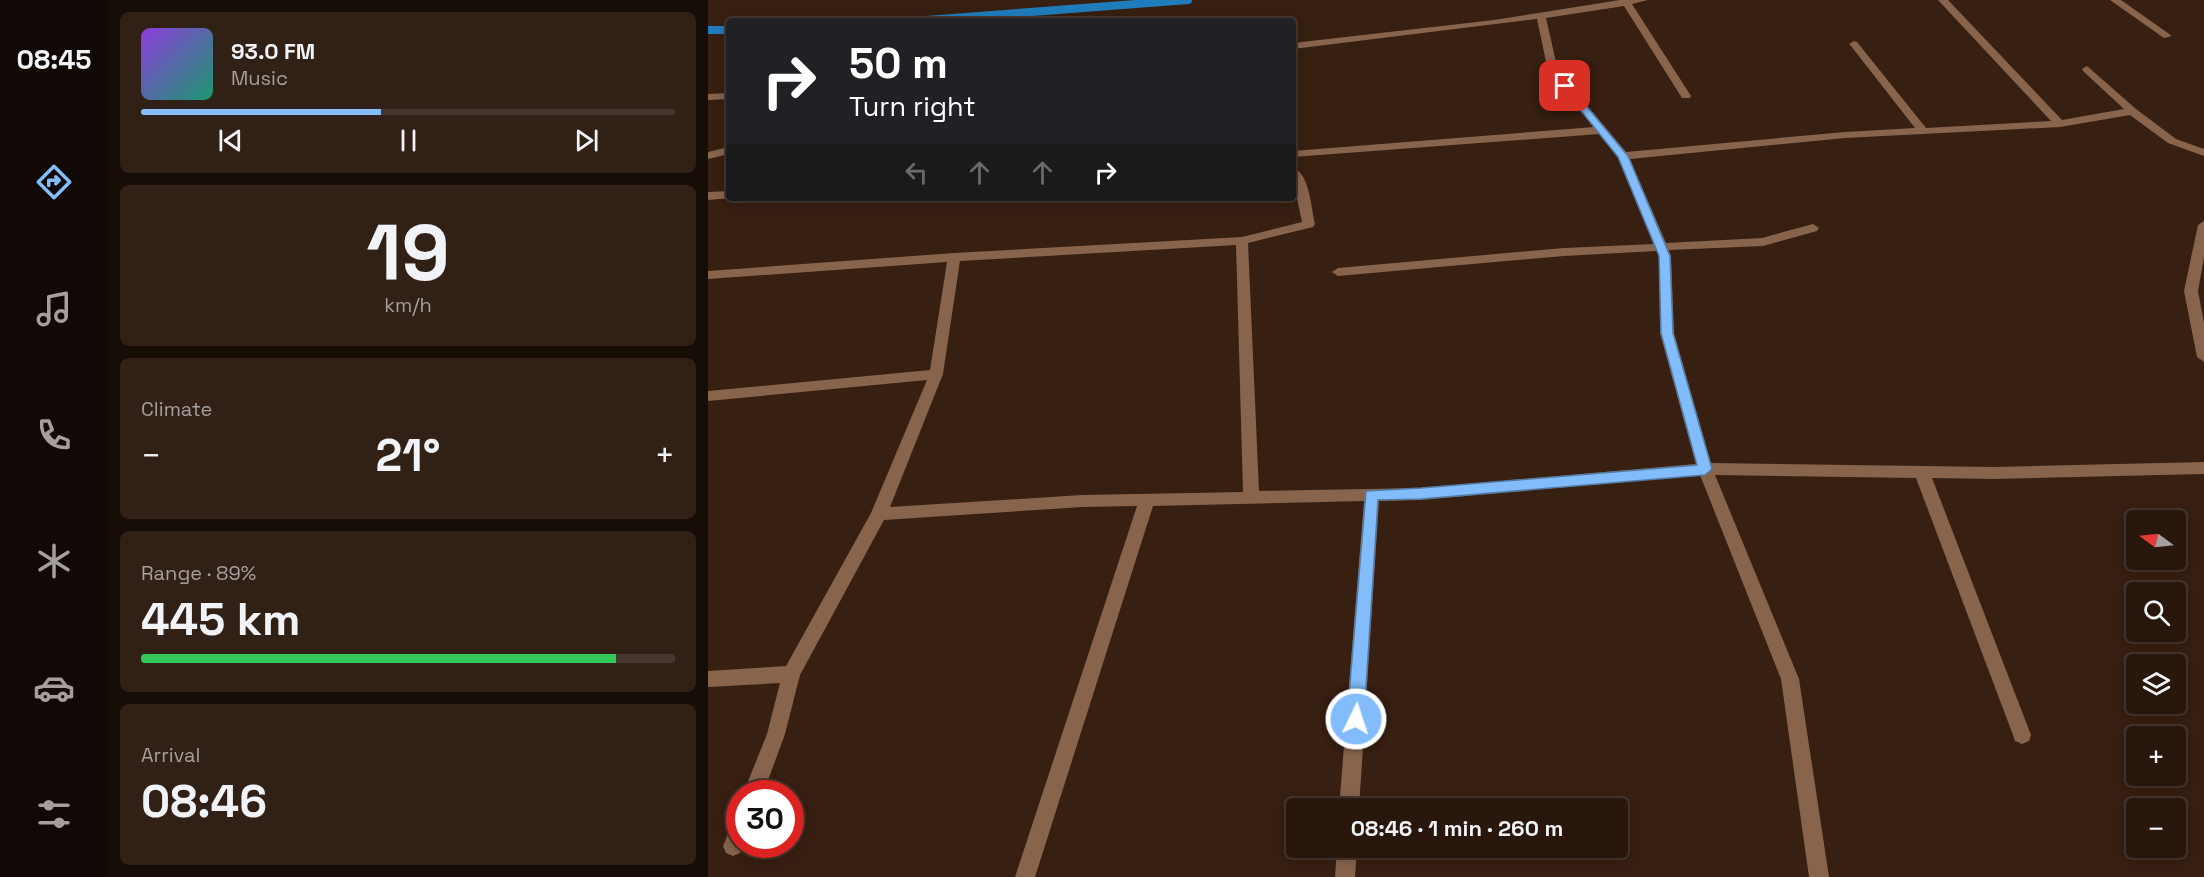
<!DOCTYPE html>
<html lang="en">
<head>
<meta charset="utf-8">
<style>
	:root { --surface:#29170d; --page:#312016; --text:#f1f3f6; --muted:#a59f9d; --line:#45362e; --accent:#82bcfa }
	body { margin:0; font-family:"Space Grotesk",sans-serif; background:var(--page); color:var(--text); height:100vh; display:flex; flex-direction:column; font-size:22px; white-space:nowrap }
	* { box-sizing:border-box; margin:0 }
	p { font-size:20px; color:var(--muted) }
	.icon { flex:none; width:33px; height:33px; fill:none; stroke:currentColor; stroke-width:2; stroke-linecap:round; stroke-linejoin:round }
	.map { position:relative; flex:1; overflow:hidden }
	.drawer { display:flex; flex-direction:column; gap:12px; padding:12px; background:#170d07; width:600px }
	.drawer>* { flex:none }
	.top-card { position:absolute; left:18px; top:18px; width:570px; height:183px; border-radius:6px; box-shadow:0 3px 15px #0003,0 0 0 2px var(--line); background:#202124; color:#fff; overflow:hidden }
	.needle { width:39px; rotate:285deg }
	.fabs { position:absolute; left:1418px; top:510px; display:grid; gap:12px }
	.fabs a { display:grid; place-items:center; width:60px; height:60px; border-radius:6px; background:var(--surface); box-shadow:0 3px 15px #0003,0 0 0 2px var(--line); font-size:30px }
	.speed { position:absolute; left:18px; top:780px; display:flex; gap:12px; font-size:30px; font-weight:700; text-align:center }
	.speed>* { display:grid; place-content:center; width:78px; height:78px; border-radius:50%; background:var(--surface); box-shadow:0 3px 15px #0003,0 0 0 2px var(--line); line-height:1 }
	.speed .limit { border:9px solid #d22; background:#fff; color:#111 }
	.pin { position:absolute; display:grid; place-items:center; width:51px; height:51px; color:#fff; margin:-26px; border-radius:12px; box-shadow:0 3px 9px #0006 }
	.me { position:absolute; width:66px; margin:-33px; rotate:4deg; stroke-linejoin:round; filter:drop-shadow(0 0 4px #0008) }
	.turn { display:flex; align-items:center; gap:21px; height:126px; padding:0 24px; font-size:27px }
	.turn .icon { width:78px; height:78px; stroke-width:2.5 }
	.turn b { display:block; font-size:42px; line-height:51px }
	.lanes { display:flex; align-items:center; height:57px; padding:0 24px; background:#0003; justify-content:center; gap:30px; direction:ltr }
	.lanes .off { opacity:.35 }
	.big { font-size:45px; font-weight:700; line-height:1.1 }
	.drawer .tile { flex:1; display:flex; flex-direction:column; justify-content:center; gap:9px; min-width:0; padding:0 21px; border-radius:9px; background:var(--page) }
	.drawer .dial { align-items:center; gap:0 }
	.dial b { font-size:78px; line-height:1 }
	.song { display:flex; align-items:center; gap:18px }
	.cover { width:72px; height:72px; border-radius:9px; background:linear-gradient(135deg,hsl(270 70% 55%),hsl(160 70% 35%)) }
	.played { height:6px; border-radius:3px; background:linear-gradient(90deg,var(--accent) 45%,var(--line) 45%) }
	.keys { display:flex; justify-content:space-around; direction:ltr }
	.heat { display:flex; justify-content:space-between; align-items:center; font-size:33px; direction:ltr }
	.charge { height:9px; border-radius:4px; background:linear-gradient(90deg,#34c759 89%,var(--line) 0) }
	.trip { position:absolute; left:578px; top:798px; width:342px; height:60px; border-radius:6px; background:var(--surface); box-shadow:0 3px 15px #0003,0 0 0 2px var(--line); font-weight:700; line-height:60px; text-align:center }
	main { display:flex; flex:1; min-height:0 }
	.tab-bar { display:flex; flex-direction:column; width:108px; justify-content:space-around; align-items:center; background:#100905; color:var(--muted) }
	.tab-bar .icon { width:42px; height:42px }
	.tab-bar .current { color:var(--accent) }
	.tab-bar b { font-size:27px; color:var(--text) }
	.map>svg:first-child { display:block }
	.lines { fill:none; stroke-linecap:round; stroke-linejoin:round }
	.stream { stroke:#207dbd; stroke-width:8 }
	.minor { fill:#88644d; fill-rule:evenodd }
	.route { fill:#82bcfa; stroke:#547aa2; stroke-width:1.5 }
</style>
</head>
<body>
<main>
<nav class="tab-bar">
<b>08:45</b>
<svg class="icon current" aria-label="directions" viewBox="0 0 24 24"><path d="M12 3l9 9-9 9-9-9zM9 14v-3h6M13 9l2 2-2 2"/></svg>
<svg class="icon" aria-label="music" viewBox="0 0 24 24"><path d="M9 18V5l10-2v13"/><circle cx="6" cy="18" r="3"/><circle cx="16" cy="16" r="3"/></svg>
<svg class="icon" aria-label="phone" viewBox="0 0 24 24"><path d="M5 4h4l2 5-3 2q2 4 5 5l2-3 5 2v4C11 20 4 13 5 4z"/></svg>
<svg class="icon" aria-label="climate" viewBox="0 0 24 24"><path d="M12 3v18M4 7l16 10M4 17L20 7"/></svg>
<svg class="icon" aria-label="car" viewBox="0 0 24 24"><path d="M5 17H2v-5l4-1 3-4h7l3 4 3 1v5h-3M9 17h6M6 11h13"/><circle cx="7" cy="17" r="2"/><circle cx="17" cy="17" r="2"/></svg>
<svg class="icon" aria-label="filters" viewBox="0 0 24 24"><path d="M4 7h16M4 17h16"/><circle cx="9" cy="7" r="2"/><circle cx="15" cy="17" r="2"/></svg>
</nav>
<section class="drawer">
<div class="tile">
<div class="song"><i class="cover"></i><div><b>93.0 FM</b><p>Music</p></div></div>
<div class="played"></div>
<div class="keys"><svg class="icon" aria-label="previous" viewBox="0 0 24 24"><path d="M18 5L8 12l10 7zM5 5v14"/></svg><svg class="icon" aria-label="pause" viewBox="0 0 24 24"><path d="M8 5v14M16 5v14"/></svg><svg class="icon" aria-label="next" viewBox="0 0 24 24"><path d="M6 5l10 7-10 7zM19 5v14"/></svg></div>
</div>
<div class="tile dial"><b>19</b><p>km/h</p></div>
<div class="tile"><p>Climate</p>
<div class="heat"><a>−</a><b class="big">21°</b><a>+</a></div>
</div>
<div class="tile"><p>Range · 89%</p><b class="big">445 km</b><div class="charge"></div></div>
<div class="tile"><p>Arrival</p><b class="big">08:46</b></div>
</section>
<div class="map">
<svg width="1496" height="877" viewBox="0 0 1496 877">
	<rect width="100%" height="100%" fill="#371f11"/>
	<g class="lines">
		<g class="stream">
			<polyline points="205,21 480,0"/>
			<polyline points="0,30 21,30"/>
		</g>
		<g class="minor">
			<path d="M912 0H940L924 4 983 96 982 98H974L916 6 838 18 850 71 918 152 1137 132 1207 128 1143 46 1141 44 1146 41 1149 42 1218 128 1343 121 1230 0H1240L1354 120 1416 109 1375 71 1374 69 1379 66 1428 109 1468 139 1496 149V156L1460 143 1422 115 1352 127 1137 138 922 159 958 243 1054 238 1105 224 1111 228 1109 231 1055 246 961 250 963 256 966 333 1003 463 1287 467 1496 462V474L1287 479 1224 478 1323 735 1321 741 1314 744 1307 741 1305 735 1208 478 1007 475 1091 679 1121 877H1101L1073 679 992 475 713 500 671 501 651 808H631L656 501 445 506 327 877H307L429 506 374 507 176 520 92 675 77 734 55 794H35L59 734 72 683 0 687V671L78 666 163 513 219 380 0 401V391L222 370 239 262 0 279V271L246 253 534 237 594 222 585 180V168C602 173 603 209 607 224L605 227 540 243 551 491 713 488 988 464 952 333 951 256 949 251 856 256 630 276 624 272 630 268 856 248 946 244 910 157 891 134 585 157V151L886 127 840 71 829 19 585 49V43L786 20ZM528 245 535 492 374 495 182 507 235 374 252 261Z"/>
			<polygon points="1402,0 1413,0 1464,36 1456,38"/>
			<polygon points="21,93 21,99 0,100 0,94"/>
			<polygon points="21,147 21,154 0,159 0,152"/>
			<polygon points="21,191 21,198 23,198 0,200 0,192"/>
			<polygon points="1496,221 1496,257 1490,291 1496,323 1496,362 1489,357 1476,291 1490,225"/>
			<polygon points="32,819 32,844 36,844 32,853 25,856 18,853 15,846 25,822"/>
			<polygon points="629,848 649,848 647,877 627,877"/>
		</g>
	</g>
	<polygon class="route" points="857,83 860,84 920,156 962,256 965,333 1004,469 997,475 713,499 670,500 656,719 654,724 648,726 642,724 639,719 658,491 713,488 989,465 953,333 951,256 910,157 854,87 852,86"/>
</svg>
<div class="fabs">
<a><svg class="needle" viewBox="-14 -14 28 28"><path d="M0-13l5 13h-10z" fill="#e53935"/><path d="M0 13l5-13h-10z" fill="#a59f9d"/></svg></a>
<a><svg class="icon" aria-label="search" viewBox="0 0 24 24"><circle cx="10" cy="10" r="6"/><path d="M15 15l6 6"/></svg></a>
<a><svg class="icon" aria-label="layers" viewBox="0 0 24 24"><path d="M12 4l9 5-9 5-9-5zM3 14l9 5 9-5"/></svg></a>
<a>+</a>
<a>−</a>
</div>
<div class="speed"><div class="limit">30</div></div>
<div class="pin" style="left:857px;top:86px;background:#d93025"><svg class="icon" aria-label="arrive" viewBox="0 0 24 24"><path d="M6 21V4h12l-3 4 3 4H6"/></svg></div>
<svg class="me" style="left:648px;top:719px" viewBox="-20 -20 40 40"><circle r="17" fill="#82bcfa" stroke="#fff" stroke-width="3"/><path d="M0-11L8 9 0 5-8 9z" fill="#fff"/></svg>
<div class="trip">08:46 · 1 min · 260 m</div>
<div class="top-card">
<div class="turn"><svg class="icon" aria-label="right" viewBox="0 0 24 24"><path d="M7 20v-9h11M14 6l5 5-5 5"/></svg><div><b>50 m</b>Turn right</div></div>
<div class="lanes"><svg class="icon off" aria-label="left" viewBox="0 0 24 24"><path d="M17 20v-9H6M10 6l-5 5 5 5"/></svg><svg class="icon off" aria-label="ahead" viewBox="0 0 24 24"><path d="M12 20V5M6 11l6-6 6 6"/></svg><svg class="icon off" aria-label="ahead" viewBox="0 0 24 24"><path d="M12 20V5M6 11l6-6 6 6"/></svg><svg class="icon" aria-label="right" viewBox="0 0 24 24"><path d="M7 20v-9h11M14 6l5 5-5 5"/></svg></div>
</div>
</div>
</main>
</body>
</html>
